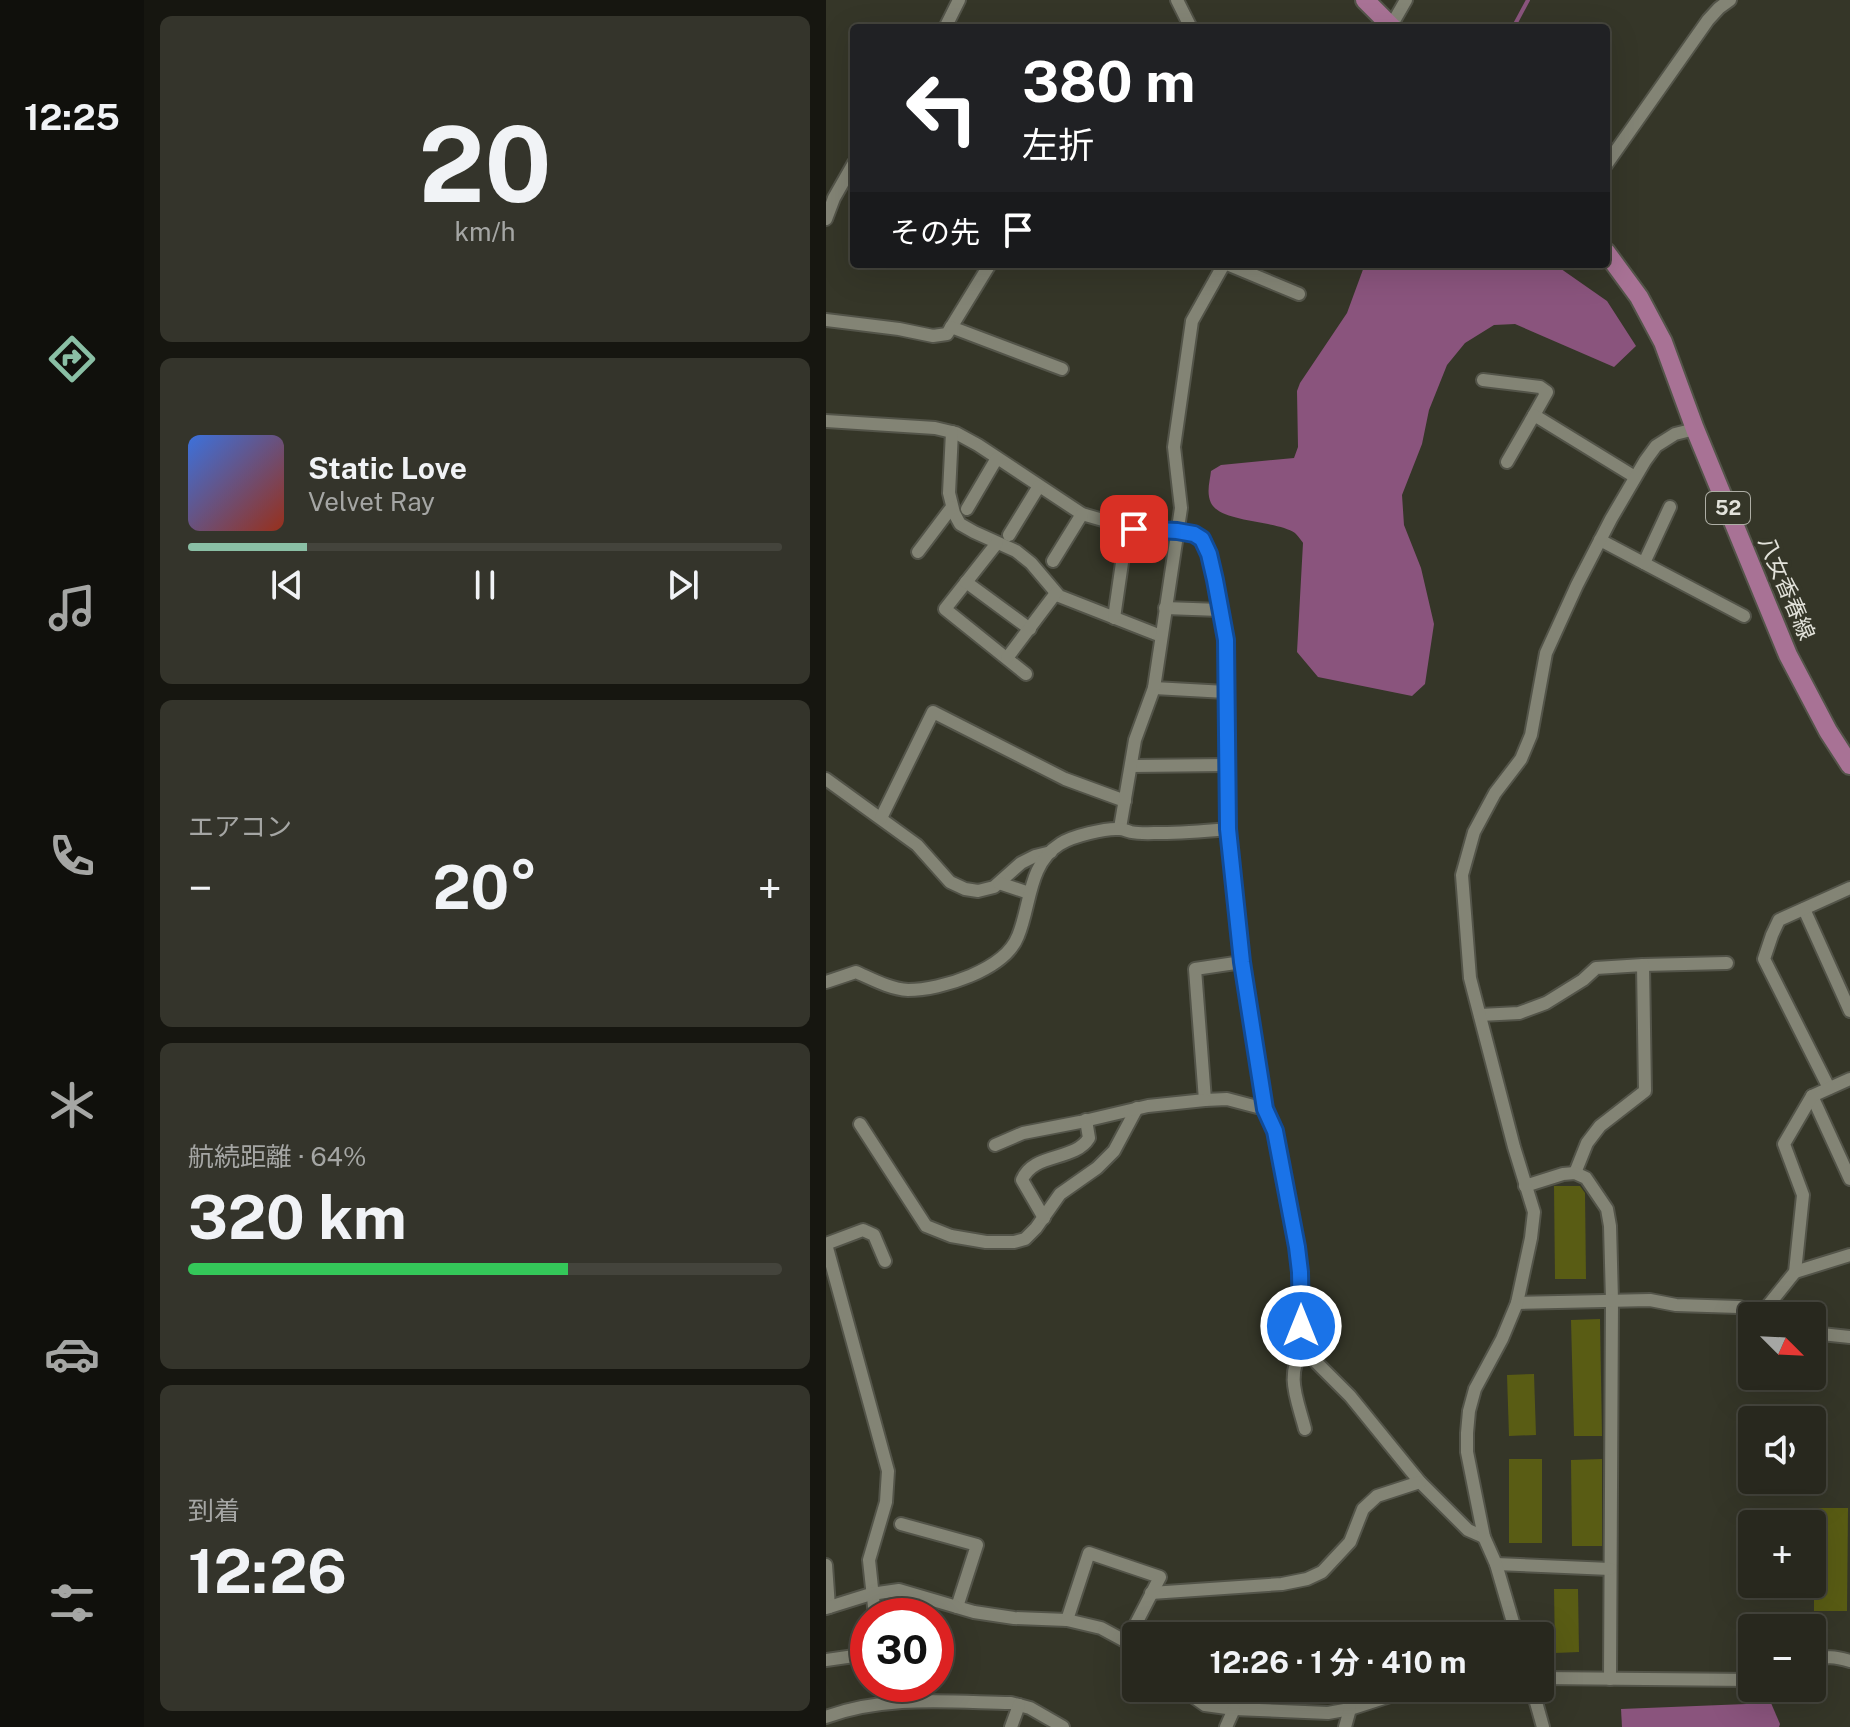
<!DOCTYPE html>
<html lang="ja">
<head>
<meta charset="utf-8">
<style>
	:root { --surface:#28281e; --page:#34342b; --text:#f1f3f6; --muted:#a5a6a4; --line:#44443c; --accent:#8abfa5 }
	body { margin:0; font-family:"Public Sans","Noto Sans JP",sans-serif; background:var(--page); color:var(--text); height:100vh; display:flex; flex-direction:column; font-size:30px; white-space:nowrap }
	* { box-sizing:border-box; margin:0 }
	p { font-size:26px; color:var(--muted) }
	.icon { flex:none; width:44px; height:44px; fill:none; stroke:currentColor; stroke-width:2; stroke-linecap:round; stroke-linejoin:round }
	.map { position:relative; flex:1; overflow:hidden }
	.details { display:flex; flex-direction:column; gap:16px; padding:16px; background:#161610; width:682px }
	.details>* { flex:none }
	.top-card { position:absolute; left:24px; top:24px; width:760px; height:244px; border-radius:8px; box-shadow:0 8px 32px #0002,0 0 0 2px var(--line); background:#202124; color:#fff; overflow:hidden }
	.needle { width:52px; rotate:114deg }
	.buttons { position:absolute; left:912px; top:1302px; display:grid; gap:16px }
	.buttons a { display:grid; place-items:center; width:88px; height:88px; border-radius:8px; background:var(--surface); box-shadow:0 8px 32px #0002,0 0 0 2px var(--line); font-size:40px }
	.speed { position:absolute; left:24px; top:1598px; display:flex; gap:16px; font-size:40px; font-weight:700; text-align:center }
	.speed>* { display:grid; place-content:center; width:104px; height:104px; border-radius:50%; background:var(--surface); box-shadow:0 8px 32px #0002,0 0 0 2px var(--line); line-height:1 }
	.speed .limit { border:12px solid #d22; background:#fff; color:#111 }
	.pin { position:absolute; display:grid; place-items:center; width:68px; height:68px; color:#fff; margin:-34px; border-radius:16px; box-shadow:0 4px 12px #0006 }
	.me { position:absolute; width:88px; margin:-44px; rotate:0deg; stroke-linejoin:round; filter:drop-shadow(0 0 6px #0008) }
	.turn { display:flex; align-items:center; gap:28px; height:168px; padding:0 40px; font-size:36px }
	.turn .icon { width:104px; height:104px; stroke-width:2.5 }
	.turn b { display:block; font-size:56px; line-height:68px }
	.then { display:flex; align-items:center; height:76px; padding:0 40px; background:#0003; gap:16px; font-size:30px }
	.big { font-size:60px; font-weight:700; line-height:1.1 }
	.details .widget { flex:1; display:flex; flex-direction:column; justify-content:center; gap:12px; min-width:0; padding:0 28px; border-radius:12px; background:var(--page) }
	.details .dial { align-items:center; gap:0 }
	.dial b { font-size:104px; line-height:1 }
	.song { display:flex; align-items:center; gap:24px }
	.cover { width:96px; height:96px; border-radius:12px; background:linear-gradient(135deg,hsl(220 70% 55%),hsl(10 70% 35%)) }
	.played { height:8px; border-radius:4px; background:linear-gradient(90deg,var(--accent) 20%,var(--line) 20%) }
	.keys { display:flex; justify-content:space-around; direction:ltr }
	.heat { display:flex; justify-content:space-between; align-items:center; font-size:44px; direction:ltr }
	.charge { height:12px; border-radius:6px; background:linear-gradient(90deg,#34c759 64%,var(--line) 0) }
	.trip { position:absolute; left:296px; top:1622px; width:432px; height:80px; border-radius:8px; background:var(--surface); box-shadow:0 8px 32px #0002,0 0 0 2px var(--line); font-weight:700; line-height:80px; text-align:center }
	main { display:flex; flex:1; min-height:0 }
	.menu { display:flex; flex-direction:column; width:144px; justify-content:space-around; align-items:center; background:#10100c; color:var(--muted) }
	.menu .icon { width:56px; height:56px }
	.menu .on { color:var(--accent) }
	.menu b { font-size:36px; color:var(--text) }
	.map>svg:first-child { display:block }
	.water { fill:#8a547d }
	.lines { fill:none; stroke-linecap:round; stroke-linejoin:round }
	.stream { stroke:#8a547d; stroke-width:4 }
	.building { fill:#595c14 }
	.minor-casing { stroke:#535449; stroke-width:16 }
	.primary-casing { stroke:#535449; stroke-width:22 }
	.minor { stroke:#838475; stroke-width:12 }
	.primary { stroke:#a87295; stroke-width:18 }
	.route-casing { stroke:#114b97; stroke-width:20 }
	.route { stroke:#1a73e8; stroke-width:14 }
	.labels { text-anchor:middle; stroke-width:8; stroke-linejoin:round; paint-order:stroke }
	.shield { fill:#353628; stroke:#aeaea5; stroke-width:2 }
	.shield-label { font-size:20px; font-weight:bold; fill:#e2e2da }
	.street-label { font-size:22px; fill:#e2e2da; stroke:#353628 }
</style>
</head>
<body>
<main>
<nav class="menu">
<b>12:25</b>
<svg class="icon on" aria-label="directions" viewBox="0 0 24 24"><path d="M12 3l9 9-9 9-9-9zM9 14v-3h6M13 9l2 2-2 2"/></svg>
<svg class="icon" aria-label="music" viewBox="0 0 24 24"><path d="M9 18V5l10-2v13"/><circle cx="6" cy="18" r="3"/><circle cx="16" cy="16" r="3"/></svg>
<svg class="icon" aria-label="phone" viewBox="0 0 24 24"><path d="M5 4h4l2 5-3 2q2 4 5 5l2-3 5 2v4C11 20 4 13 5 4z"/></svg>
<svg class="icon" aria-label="climate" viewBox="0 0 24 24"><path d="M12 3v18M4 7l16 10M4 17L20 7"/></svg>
<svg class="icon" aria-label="car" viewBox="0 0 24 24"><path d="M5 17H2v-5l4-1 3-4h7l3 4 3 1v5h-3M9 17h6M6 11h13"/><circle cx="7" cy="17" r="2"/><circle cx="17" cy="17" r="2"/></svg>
<svg class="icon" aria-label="filters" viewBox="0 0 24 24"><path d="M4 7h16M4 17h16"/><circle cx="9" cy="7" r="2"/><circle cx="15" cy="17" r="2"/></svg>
</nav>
<section class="details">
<div class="widget dial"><b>20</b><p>km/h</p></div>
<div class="widget">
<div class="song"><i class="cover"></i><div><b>Static Love</b><p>Velvet Ray</p></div></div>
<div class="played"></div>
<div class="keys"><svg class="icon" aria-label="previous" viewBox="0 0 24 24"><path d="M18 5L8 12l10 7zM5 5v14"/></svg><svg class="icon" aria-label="pause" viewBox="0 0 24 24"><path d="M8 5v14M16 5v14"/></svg><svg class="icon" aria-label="next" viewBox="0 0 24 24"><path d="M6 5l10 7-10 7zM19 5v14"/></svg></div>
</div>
<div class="widget"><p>エアコン</p>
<div class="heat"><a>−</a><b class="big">20°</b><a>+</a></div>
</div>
<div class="widget"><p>航続距離 · 64%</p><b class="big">320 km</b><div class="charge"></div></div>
<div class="widget"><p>到着</p><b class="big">12:26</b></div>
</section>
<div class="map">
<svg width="1024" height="1727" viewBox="0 0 1024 1727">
	<rect width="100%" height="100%" fill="#353628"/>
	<g class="water">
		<path d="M539 264H728L781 301 810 346 788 367 689 324 668 325 639 343 621 365 603 410 596 444 576 495 578 525 595 568 608 624 599 684 586 696 492 677 471 652 477 543C477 542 470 534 469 533 450 520 395 523 385 503 380 492 384 481 385 471L395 465 468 458 472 447 471 391 474 383 521 313Z"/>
		<polygon points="945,1703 954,1724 953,1727 796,1727 795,1709"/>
	</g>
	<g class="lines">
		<polyline class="stream" points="687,28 702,0"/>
	</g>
	<g class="building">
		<polygon points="728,1186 754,1186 759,1193 760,1279 729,1279"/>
		<polygon points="774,1319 776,1436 748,1436 745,1320"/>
		<polygon points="708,1374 710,1435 683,1436 681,1375"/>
		<rect x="683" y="1459" width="33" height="84"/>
		<polygon points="776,1459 776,1546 746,1546 745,1460"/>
		<polygon points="988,1508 1022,1508 1021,1611 988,1611"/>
		<polygon points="728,1589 752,1589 753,1652 729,1653"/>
	</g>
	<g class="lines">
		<defs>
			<g id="minor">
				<polyline points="351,0 365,28"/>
				<polyline points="565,26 580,0"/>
				<polyline points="119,28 133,0"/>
				<polyline points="780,165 882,20 893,8 904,0"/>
				<polyline points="0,219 8,198 28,163"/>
				<polyline points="401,264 473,294"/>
				<polyline points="0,320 73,329 107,336 121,334 164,264"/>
				<polyline points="125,327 236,369"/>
				<polyline points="657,380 714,387 721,392 708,415"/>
				<polyline points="0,421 109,428 130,433 152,445 256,514 308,529 351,531 368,534 376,539 383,554 400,640 402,829 416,962 439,1109 449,1131 471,1247 474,1272 475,1326 479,1346 491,1363 524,1396 594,1482 642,1530 658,1537"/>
				<polyline points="126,432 123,493 128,513 134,524 148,532 190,551 205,563 233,596 335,636"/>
				<polyline points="681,462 708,415 809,477"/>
				<polyline points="141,509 171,458"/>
				<polyline points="183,535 213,486"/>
				<polyline points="774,540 918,616"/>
				<polyline points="171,543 119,609 200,674"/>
				<polyline points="92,552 126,507"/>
				<polyline points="227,561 256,514"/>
				<polyline points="818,563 844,507"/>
				<polyline points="140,582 204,629"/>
				<polyline points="339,608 394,610"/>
				<polyline points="288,618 301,528"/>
				<polyline points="181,658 230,593"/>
				<polyline points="328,688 400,692"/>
				<polyline points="305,766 401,765"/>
				<polyline points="0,779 91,845 124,882 139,889 152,891 168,887 195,863 209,856 225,852"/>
				<polyline points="55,818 107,712 239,779 299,801"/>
				<polyline points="294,828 309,740 328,688 355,508 348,447 366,321 398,264"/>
				<polyline points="173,883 203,893"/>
				<polyline points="978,909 1024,1011"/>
				<polyline points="416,962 369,969 379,1100 401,1099 439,1109"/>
				<polyline points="817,965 901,963"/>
				<path d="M0 982 30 972C46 979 64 989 82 990 115 990 179 970 192 936 205 905 202 864 234 844 246 836 280 828 293 829 297 829 301 831 305 832 314 834 326 833 335 833 358 833 380 831 402 829"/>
				<polyline points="654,1015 693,1013 720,1003 757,980 770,968 817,965 819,1091 774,1126 761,1143 749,1173"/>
				<polyline points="1003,1088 938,959 946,935 953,920 1024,888"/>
				<polyline points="986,1096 1024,1179"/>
				<polyline points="34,1124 100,1226 125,1236 160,1242 188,1242 199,1239 210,1228 234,1194 271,1168 288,1151 311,1108"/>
				<polyline points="169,1145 197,1133 254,1122 322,1106 379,1100"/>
				<polyline points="699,1186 737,1174 749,1173 760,1178 781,1209 784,1226 786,1300 784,1679"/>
				<path d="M218 1218 196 1180C207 1152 248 1162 263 1138L260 1120"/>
				<polyline points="0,1244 62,1471 60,1502 43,1560 49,1616"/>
				<polyline points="0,1244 37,1230 48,1235 59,1261"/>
				<polyline points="969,1272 1024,1255"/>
				<polyline points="691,1303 824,1300 850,1305 913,1307 943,1316"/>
				<polyline points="936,1313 969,1272 977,1195 958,1144 986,1096 1024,1079"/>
				<polyline points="986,1333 1024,1337"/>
				<path d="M479 1429C471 1398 458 1374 479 1346"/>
				<polyline points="75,1524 151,1545 131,1607"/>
				<polyline points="670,1564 784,1569"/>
				<polyline points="0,1565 3,1607"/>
				<polyline points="325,1593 456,1584 481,1579 496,1572 524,1542 537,1509 551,1496 594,1482"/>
				<polyline points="0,1608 45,1594 73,1590 148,1612 188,1618 241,1620 275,1628 310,1647"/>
				<polyline points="241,1620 263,1553 334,1577 301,1641"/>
				<polyline points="691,1636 670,1564 658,1537 641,1452 641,1433 643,1411 649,1389 676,1339 691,1303 705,1238 708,1212 688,1147 644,978 636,875 648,832 669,793 695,759 705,735 720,653 751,585 785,519 819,461 830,446 849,434 869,429"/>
				<polyline points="0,1660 42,1654"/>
				<path d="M986 1661C999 1655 1010 1657 1024 1661"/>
				<polyline points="714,1678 926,1680"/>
				<polyline points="60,1684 63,1702"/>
				<polyline points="355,1688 379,1705 408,1709 502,1713 524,1709 589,1688"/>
				<polyline points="706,1688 717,1727"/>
				<path d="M0 1717C59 1695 124 1702 185 1703L204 1708 237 1727"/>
				<polyline points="185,1727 193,1705"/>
				<polyline points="400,1727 408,1709"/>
				<polyline points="519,1727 524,1709"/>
			</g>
			<g id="primary">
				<polyline points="539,0 567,28"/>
				<polyline points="780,252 813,297 837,342 869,429 962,655 1002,731 1024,765"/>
			</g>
		</defs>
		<use href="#minor" class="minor-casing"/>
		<use href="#primary" class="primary-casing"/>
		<use href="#minor" class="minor"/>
		<use href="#primary" class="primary"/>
	</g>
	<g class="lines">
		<defs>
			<polyline id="route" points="308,529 351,531 368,534 376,539 383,554 389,580 400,640 402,829 416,962 439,1109 449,1131 471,1247 474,1272 475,1326"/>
		</defs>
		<use href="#route" class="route-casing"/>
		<use href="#route" class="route"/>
	</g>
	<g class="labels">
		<rect class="shield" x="880" y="492" width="44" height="32" rx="6"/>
		<g class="shield-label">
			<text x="902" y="515">52</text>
		</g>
		<g class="street-label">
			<text transform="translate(961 588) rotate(67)" y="8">八女香春線</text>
		</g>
	</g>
</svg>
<div class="buttons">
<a><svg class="needle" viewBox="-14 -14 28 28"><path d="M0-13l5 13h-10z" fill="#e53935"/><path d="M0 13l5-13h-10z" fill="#a5a6a4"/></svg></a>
<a><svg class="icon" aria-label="sound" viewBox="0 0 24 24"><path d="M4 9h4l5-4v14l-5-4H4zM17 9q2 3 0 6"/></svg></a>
<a>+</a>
<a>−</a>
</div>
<div class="speed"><div class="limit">30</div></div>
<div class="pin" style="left:308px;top:529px;background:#d93025"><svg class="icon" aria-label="arrive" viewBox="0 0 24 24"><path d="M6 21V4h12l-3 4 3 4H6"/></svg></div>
<svg class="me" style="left:475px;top:1326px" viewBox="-20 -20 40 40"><circle r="17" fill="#1a73e8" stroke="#fff" stroke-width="3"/><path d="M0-11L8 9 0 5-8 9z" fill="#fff"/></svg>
<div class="trip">12:26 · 1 分 · 410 m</div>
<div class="top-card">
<div class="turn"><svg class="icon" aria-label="left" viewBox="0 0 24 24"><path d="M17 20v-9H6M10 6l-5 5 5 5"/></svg><div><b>380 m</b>左折</div></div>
<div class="then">その先<svg class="icon" aria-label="arrive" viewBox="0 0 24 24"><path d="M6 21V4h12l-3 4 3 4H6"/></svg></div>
</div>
</div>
</main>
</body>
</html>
